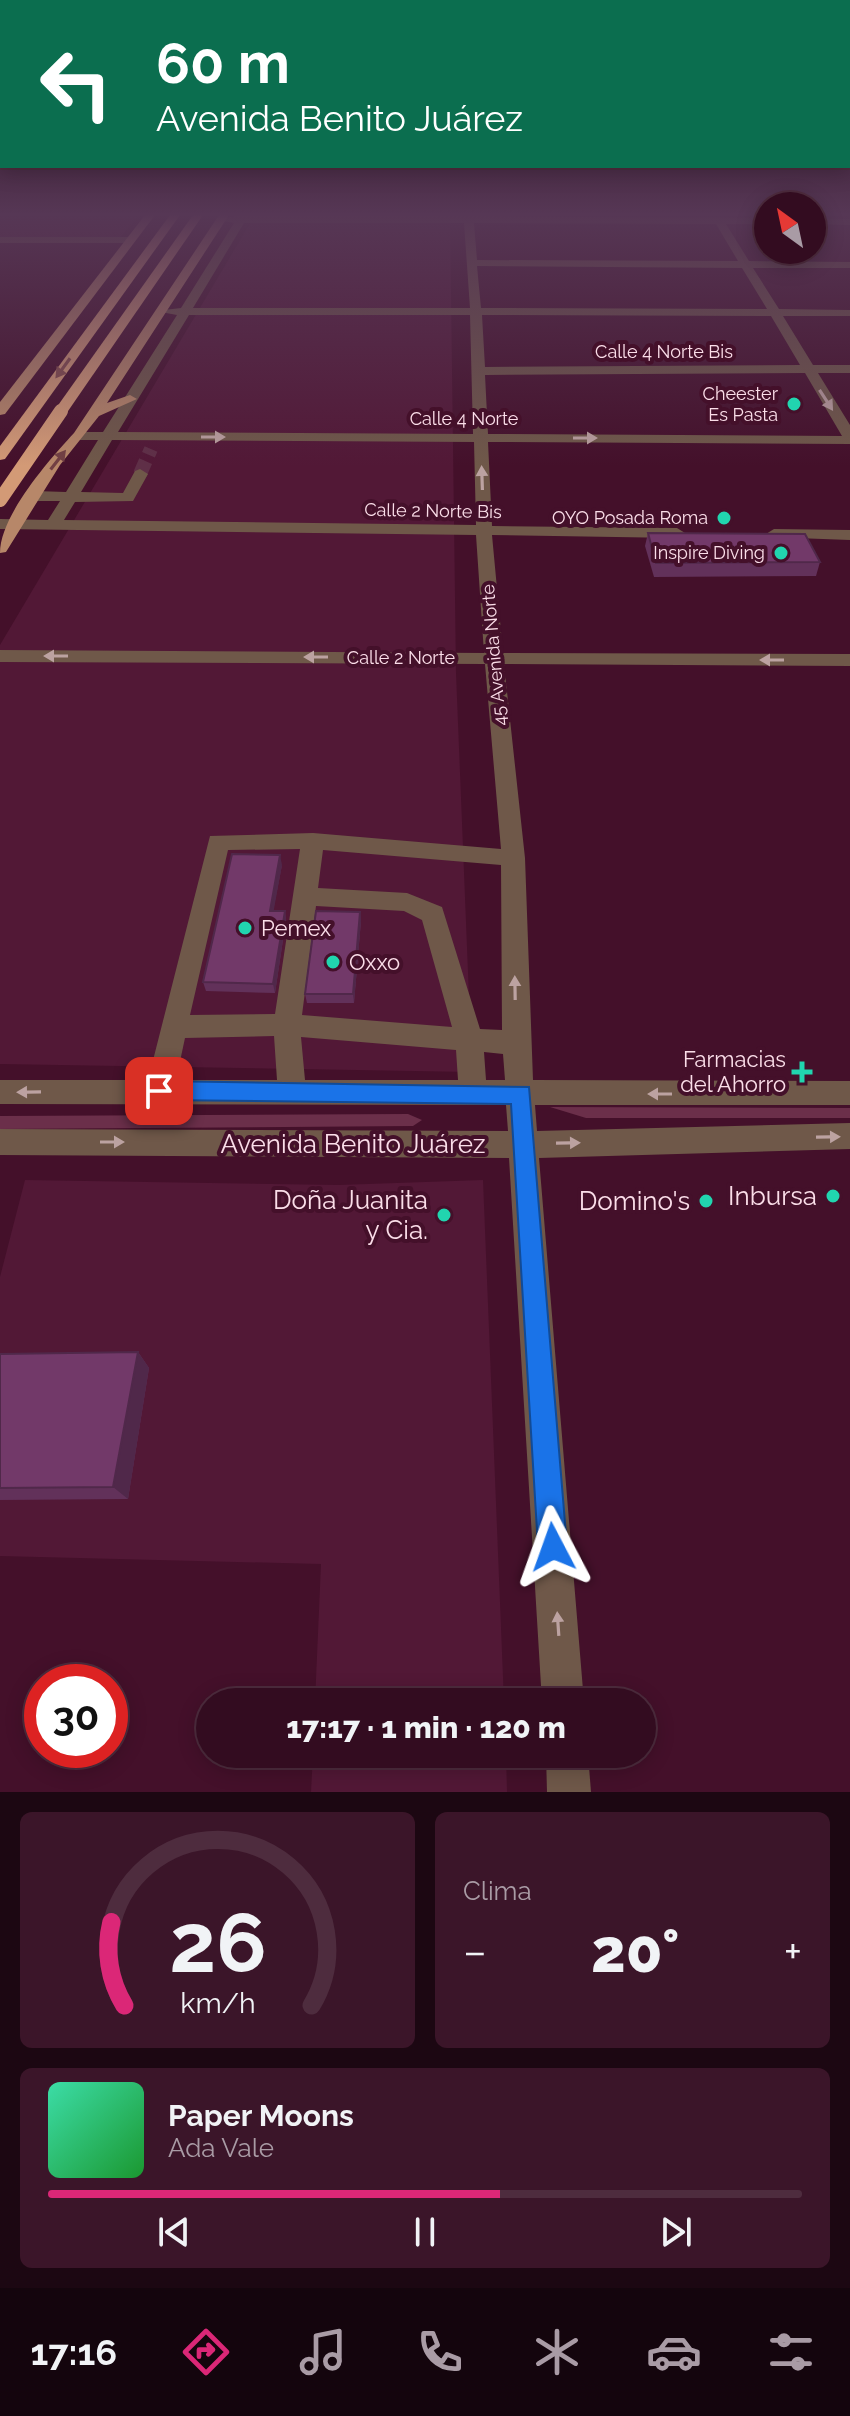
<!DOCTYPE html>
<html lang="es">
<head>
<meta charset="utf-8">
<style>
	:root { --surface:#330c20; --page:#3b1529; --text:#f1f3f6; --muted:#a99ba5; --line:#4e2c3e; --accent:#db2777 }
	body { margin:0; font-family:Raleway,sans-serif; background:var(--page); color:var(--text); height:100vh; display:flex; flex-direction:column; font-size:30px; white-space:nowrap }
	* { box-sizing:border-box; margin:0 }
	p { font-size:26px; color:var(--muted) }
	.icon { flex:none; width:44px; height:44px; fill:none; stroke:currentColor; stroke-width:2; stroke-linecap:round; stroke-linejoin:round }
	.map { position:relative; height:1792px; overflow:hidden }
	.side { display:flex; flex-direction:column; gap:20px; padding:20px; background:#1c0712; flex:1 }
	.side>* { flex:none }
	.top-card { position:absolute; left:0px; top:0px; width:850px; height:168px; box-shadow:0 4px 20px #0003,0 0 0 2px var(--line); background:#0b6e4f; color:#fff; overflow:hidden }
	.needle { width:52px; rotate:327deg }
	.controls { position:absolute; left:754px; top:192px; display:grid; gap:16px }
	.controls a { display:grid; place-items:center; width:72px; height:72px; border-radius:50%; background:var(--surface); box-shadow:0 4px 20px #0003,0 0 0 2px var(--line); font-size:40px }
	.speed { position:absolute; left:24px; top:1664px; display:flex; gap:16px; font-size:40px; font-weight:700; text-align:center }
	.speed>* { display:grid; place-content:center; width:104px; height:104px; border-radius:50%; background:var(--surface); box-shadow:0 4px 20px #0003,0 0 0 2px var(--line); line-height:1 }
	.speed .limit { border:12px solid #d22; background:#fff; color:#111 }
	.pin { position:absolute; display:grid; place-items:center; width:68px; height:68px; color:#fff; margin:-34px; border-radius:16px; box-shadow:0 4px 12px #0006 }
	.me { position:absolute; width:88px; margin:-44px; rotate:356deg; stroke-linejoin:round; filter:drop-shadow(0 0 6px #0008) }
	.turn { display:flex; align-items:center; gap:28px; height:168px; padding:0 24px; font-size:36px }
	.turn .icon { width:104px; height:104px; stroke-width:2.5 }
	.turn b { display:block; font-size:56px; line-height:68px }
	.big { font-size:60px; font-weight:800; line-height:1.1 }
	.side .widget { flex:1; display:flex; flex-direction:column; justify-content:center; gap:12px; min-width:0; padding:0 28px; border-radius:12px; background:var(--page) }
	.side .dial { align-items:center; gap:0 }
	.dial svg { height:208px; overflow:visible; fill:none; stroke:var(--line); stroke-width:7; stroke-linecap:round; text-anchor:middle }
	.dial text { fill:var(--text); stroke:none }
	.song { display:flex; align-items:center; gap:24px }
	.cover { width:96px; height:96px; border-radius:12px; background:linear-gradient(135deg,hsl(160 70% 55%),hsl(130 70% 35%)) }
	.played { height:8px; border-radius:4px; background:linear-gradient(90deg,var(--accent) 60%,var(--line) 60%) }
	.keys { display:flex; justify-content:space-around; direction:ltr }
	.heat { display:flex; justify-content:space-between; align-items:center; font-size:44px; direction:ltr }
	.side .tiles { flex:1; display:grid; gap:20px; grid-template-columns:1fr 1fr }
	.widget:last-child { grid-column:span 2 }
	.trip { position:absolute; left:196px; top:1688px; width:460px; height:80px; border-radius:40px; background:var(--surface); box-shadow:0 4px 20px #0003,0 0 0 2px var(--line); font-weight:800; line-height:80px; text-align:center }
	.menu { display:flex; height:128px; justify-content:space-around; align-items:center; background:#14050d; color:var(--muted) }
	.menu .icon { width:56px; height:56px }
	.menu .current { color:var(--accent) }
	.menu b { font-size:36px; color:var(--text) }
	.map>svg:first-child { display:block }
	.built { fill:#521836 }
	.green { fill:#6b2f4a }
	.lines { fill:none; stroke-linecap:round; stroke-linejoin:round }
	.minor-tunnel { stroke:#5f2f47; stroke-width:14; stroke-dasharray:14 7; stroke-linecap:butt }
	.minor { fill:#6f5849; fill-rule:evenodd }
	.major { fill:#b78769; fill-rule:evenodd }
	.highway { fill:#d39a76; fill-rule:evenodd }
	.highway-bridge { stroke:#d39a76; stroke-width:14 }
	.wall { fill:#62315a }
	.shaded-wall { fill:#50284a }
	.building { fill:#723969; stroke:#50284a; stroke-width:2 }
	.oneway { fill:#844e4c }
	.oneway2 { fill:#bca2a1 }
	.oneway3 { fill:#724043 }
	.route { fill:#1a73e8; stroke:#114b97; stroke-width:2 }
	.poi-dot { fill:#21d5af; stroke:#44102a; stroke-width:3 }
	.labels { text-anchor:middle; stroke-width:8; stroke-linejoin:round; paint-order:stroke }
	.far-street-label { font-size:18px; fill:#fbdee9; stroke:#44102a }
	.far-poi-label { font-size:18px; fill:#fbdee9; stroke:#44102a; text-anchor:end }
	.poi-label { font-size:22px; fill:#fbdee9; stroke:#44102a; text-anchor:start }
	.near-street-label { font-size:26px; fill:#fbdee9; stroke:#44102a }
	.near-poi-label { font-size:26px; fill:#fbdee9; stroke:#44102a; text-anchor:end }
</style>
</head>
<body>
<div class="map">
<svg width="850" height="1792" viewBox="0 0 850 1792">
	<rect width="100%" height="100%" fill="#44102a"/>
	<g class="built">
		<polygon points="0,215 139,215 118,240 0,240"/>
		<polygon points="255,215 450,215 456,673 472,1072 0,1064 0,645"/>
		<polygon points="25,1180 339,1185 483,1180 504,1702 315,1702 321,1564 0,1556 0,1277"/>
		<polygon points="313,1754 506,1754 507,1792 311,1792"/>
	</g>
	<g class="green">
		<polygon points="550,1107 850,1108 850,1118 586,1118"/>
		<polygon points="408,1114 422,1120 413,1126 0,1129 0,1116"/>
	</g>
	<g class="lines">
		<polyline class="minor-tunnel" points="140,474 151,449"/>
		<g class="minor">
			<path d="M239 215 768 218V224H726L749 261 850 262V268H753L779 309 850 310V316H783L813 365H850V373H818L850 425V444L488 442 492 526 677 528 685 533 677 538 492 535 503 653 850 654V666L504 664 525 858 533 1080 850 1081V1105H535L537 1131 850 1123V1149L539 1158 584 1702H542L509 1158 0 1155V1129L508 1131 506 1105 0 1104V1080H148L210 836 313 833 501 849 485 664 0 662V650L484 653 476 535 0 529V519L48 520 60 501H35L27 496 35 491 66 492 98 440H79L72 436 79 432H103L177 315 155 311 181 308 234 223 218 220ZM244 223H464L470 308H193ZM474 223 716 224 738 261 477 260ZM477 266 742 268 767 309 481 308ZM189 315H470L473 434 118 432ZM482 315 771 316 800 365 485 367ZM805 373 842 436 488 434 485 375ZM112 440 474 442 476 525 64 520 75 502 133 501 148 474 140 469 135 471 123 493 81 492ZM300 849 275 1014 190 1015 228 850ZM323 850 501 865 502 1030 480 1029 442 907 407 893 318 888ZM316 906 404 911 422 920 452 1027 302 1015ZM274 1036 277 1080H176L185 1038ZM301 1037 456 1050 458 1080H305ZM484 1052 503 1054 505 1080H486Z"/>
			<polygon points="812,218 850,219 850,225 812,224"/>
			<polygon points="0,237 129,237 134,240 129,243 0,243"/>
			<polygon points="774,529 850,530 850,540 768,537 766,534"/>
			<polygon points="546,1754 588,1754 591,1792 547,1792"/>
		</g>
		<g class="major">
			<polygon points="145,215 155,215 5,414 0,415 0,402"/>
			<path d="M219 215H229L107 403 130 395 137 399 99 416 60 465 6 552 0 553C0 516 48 461 74 433Z"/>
		</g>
		<g class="highway">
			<polygon points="170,215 180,215 5,459 0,460 0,446"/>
			<polygon points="193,215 203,215 66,414 56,414 54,411"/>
		</g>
		<polyline class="highway-bridge" points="0,500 61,411"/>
	</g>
	<g class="wall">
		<polygon points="648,533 820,562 816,576 654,577 645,546"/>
		<polygon points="282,865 273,911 285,911 286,920 275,993 206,991 203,982"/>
		<polygon points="360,912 361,921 354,1003 307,1003 305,994"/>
		<polygon points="138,1352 149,1368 128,1499 0,1500 0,1354"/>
	</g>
	<g class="shaded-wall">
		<polygon points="280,855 282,865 272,920 270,911"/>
		<polygon points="285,911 286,920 275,993 273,984"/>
		<polygon points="360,912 361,921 354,1003 353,994"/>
		<polygon points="138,1352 149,1368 128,1499 113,1487"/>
	</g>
	<g class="building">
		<polygon points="648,533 805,534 820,562 656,563"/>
		<polygon points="232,854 280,855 270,911 285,911 273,984 203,982"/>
		<polygon points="316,911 360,912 353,994 305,994"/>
		<polygon points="138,1352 113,1487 0,1488 0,1354"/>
	</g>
	<defs><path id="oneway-solid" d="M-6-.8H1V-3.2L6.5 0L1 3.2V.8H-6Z" transform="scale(2)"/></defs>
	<use class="oneway" href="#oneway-solid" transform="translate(63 368) rotate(126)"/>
	<g class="oneway2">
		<use href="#oneway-solid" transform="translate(826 400) rotate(57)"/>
		<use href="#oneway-solid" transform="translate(213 437)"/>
		<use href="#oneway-solid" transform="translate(585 438)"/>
		<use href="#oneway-solid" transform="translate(482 478) rotate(-92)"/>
		<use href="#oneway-solid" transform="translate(56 656) rotate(-180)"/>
		<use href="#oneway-solid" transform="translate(316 657) rotate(-180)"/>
		<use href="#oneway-solid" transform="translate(772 660) rotate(-180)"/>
		<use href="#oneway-solid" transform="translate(515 988) rotate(-91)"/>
		<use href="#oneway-solid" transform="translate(29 1092) rotate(179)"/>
		<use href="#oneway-solid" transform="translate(660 1094) rotate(180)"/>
		<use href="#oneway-solid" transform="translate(828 1137) rotate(-1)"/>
		<use href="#oneway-solid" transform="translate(112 1142)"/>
		<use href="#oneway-solid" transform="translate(568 1143) rotate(-1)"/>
		<use href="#oneway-solid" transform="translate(558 1624) rotate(-94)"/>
	</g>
	<use class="oneway3" href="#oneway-solid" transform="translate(58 460) rotate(-52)"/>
	<linearGradient id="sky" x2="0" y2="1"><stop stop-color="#250917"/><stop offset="0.46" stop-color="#563755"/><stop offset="1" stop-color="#563755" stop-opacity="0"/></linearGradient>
	<rect width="850" height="466" fill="url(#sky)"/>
	<polygon class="route" points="159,1081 529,1087 567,1547 563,1557 553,1562 542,1557 538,1547 511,1104 159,1100 151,1097 148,1091 151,1084"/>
	<g class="poi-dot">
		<circle cx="794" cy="404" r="8"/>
		<circle cx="724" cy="518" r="8"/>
		<circle cx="781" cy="553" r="8"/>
		<circle cx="245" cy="928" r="8"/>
		<circle cx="333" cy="962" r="8"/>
		<path d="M798 1060h8v8h8v8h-8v8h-8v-8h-8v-8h8z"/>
		<circle cx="833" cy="1196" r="8"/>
		<circle cx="706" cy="1201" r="8"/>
		<circle cx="444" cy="1215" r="8"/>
	</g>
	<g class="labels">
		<g class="far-street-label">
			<text x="664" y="358">Calle 4 Norte Bis</text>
			<text x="464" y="425">Calle 4 Norte</text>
			<text transform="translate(433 511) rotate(1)" y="6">Calle 2 Norte Bis</text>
			<text transform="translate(494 655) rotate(-95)" y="6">45 Avenida Norte</text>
			<text x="401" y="664">Calle 2 Norte</text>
		</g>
		<g class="far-poi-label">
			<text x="778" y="400">Cheester<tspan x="778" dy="21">Es Pasta</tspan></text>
			<text x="708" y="524">OYO Posada Roma</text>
			<text x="765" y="559">Inspire Diving</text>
		</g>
		<g class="poi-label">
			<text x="261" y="936">Pemex</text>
			<text x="349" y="970">Oxxo</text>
			<text x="786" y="1067" text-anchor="end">Farmacias<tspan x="786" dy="25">del Ahorro</tspan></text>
		</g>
		<g class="near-street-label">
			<text x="353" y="1153">Avenida Benito Juárez</text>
		</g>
		<g class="near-poi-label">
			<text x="817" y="1205">Inbursa</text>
			<text x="428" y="1209">Doña Juanita<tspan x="428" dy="30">y Cia.</tspan></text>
			<text x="690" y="1210">Domino's</text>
		</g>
	</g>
</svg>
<div class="controls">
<a><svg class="needle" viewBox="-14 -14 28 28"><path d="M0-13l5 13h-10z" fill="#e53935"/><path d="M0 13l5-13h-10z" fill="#a99ba5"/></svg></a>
</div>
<div class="speed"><div class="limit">30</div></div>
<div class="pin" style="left:159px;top:1091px;background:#d93025"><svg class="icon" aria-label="arrive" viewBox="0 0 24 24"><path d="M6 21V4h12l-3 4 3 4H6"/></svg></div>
<svg class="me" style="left:553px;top:1547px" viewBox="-20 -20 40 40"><path d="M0-17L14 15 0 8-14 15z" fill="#1a73e8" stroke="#fff" stroke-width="4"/></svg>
<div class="trip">17:17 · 1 min · 120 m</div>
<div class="top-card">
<div class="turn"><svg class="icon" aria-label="left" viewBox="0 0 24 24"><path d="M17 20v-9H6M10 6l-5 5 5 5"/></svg><div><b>60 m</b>Avenida Benito Juárez</div></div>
</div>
</div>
<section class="side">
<div class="tiles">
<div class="widget dial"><svg viewBox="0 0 100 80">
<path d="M14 69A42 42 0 1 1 86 69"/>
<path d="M14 69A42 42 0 0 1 9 37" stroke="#db2777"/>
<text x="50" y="56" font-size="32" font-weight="700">26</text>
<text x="50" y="72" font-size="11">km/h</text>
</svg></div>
<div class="widget"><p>Clima</p>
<div class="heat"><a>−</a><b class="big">20°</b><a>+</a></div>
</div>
<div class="widget">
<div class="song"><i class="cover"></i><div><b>Paper Moons</b><p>Ada Vale</p></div></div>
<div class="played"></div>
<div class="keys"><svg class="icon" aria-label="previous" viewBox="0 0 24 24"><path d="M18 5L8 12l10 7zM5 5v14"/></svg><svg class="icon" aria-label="pause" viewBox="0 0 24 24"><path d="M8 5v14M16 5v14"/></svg><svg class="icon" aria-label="next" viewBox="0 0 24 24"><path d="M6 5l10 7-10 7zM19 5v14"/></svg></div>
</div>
</div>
</section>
<nav class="menu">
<b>17:16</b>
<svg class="icon current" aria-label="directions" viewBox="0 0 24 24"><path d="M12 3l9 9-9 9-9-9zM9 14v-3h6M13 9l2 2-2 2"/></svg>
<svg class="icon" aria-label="music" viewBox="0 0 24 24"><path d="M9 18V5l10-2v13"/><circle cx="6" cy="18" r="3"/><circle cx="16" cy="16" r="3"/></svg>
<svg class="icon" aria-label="phone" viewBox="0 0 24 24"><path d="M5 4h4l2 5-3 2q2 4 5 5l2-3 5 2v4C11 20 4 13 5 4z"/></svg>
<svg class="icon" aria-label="climate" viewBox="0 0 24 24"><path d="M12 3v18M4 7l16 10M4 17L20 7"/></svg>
<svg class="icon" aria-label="car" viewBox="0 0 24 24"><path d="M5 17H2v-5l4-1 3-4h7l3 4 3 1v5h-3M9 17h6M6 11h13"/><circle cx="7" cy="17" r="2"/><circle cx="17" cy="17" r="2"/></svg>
<svg class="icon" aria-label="filters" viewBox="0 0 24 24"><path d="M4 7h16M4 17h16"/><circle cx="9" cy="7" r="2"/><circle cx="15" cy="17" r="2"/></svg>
</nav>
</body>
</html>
